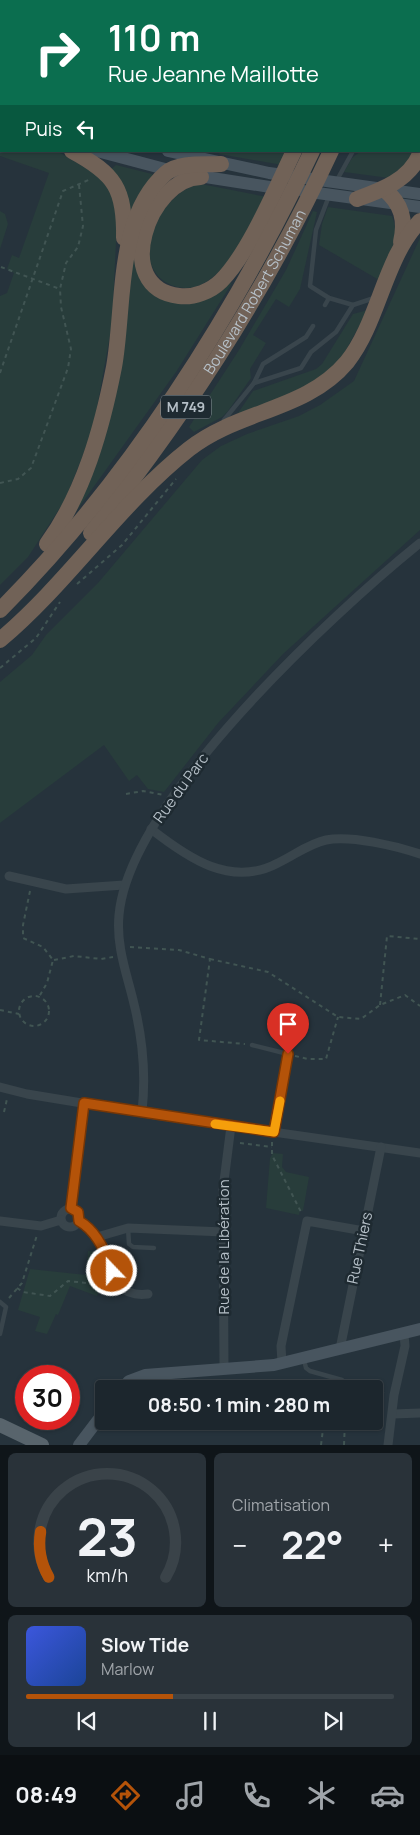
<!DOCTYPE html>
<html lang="fr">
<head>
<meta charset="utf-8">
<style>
	:root { --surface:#1c262d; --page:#293239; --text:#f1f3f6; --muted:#a0a5aa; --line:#3a4349; --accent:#b45309 }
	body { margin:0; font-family:Manrope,sans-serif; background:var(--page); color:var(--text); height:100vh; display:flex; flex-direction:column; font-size:19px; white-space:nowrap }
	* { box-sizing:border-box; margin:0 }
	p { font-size:16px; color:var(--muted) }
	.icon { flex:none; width:28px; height:28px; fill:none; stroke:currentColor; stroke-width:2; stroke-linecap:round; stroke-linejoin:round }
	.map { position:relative; height:1445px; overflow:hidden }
	.panel { display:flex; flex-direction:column; gap:8px; padding:8px; background:#0f1519; flex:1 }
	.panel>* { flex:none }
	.hud { position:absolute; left:0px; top:0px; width:420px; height:152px; box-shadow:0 1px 4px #0004,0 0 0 1px var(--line); background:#0b6e4f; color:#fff; overflow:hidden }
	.speed { position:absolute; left:15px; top:1365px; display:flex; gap:10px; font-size:25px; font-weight:700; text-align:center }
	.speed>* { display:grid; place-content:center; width:65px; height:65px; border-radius:50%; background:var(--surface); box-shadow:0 1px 4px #0004,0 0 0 1px var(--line); line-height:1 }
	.speed .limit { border:8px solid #d22; background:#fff; color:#111 }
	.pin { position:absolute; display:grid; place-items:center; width:42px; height:42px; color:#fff; margin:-51px -21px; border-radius:50% 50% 50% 0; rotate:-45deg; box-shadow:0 0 5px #0007 }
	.pin .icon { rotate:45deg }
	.me { position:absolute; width:55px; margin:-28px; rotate:338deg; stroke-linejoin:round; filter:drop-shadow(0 0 4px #0008) }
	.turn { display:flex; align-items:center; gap:18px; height:105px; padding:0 25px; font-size:22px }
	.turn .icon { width:65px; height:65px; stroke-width:2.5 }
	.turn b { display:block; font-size:35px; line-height:42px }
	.then { display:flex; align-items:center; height:48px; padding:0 25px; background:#0003; gap:10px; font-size:19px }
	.big { font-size:38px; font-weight:700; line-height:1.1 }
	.panel .tile { flex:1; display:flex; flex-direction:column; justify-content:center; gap:8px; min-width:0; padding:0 18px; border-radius:8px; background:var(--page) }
	.panel .dial { align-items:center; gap:0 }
	.dial svg { height:130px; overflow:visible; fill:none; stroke:var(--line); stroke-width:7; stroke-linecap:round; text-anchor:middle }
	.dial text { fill:var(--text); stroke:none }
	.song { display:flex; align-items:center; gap:15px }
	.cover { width:60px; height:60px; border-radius:8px; background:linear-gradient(135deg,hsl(230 70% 55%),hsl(220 70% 35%)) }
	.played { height:5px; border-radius:2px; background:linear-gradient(90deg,var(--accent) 40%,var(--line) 40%) }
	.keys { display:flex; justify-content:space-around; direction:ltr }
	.heat { display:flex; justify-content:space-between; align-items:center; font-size:28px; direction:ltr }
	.panel .tiles { flex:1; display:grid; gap:8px; grid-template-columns:1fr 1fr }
	.tile:last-child { grid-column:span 2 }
	.trip { position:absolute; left:95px; top:1380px; width:288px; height:50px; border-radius:5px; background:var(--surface); box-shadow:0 1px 4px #0004,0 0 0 1px var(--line); font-weight:700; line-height:50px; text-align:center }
	.menu { display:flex; height:80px; justify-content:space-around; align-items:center; background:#0b0f12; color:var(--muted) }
	.menu .icon { width:35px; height:35px }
	.menu .selected { color:var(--accent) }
	.menu b { font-size:22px; color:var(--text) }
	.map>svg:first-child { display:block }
	.green { fill:#283d3b }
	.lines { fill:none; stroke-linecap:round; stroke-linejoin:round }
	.path { stroke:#415553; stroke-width:2; stroke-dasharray:4 4; stroke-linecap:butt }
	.lane { stroke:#39454c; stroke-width:4.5 }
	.street { stroke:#39454c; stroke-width:9 }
	.secondary { stroke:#48555f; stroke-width:12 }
	.primary { stroke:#58646c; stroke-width:14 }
	.highway { stroke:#716257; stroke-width:16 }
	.rail-casing { stroke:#5c6973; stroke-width:5 }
	.rail { stroke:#1e2a31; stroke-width:3; stroke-dasharray:9; stroke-linecap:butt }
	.route-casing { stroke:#753606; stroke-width:12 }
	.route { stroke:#b45309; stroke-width:9 }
	.slow { stroke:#f59e0b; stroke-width:9 }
	.labels { text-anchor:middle; stroke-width:5; stroke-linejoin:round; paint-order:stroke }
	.shield { fill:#1e2a31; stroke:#88929a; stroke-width:1 }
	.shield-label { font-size:14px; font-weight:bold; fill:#b5bfc7 }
	.street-label { font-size:15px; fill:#b5bfc7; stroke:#1e2a31 }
</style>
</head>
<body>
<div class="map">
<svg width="420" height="1445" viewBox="0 0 420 1445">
	<rect width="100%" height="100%" fill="#26333c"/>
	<g class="green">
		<polygon points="0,0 263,0 1,1 1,98"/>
		<polygon points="0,129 1,151 57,151 99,176 118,202 112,324 93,430 65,500 28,557 0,585 0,296 7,293 14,273 7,269 12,255 19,258 49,173 0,156"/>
		<polygon points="221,151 289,151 282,165 219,154"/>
		<polygon points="361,151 414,151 411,159 389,178 344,172 352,158"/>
		<polygon points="116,165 152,174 154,177 132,214 108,172"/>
		<path d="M201 184 267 197C252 221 235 259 213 277 202 286 189 291 174 286 124 269 159 190 201 184Z"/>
		<path d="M328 207 392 216C401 239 388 259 379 280L319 245 322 224Z"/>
		<polygon points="0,211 5,214 8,224 0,249"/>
		<polygon points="313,211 317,212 300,289 289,307 276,299 253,335 266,343 250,369 251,378 228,411 222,417 194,432 189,427 239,350 286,270"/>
		<polygon points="142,226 159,295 232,283 176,372 67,524 80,499 131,253"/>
		<polygon points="420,238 420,530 283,654 218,723 164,792 148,789 137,775 129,781 104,745 0,823 0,682 32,655 46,635 98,583 202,460 221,446 247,434 299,416 320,405 354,381"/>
		<polygon points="368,310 341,359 308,388 241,415 238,413 253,391 316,369 322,364 353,314"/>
		<polygon points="273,1153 283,1154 282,1167 286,1172 309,1177 303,1211 300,1210 299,1215 266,1208 270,1158"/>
		<polygon points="88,1251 97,1252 107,1278 104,1279 97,1296 70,1286 58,1315 56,1314 47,1334 35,1331 40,1317 18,1310 30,1269 86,1275"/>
	</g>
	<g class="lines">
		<g class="path">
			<polyline points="130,0 130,1"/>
			<polyline points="124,1 125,0"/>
			<polyline points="263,1 264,0"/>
			<polyline points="0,40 1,39"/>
			<polyline points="1,267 60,289"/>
			<polyline points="0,373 63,191 91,179"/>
			<polyline points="0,483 18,479 31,468 68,368 71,349 61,307 60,289 66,263 78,247 83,226 79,185"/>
			<polyline points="77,584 122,545 176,479"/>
			<polyline points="0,668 36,638 60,602"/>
			<polyline points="126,794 143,791 164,795"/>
			<polyline points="30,891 23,925 23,938 43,947 53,960 47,983 39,997"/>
			<polyline points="130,947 179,950 210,959 199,1040 245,1044"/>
			<polyline points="210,959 268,972 338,1017 361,1019 380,1005 405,995 420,1006"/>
			<polyline points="54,960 74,956 101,959 113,957"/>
			<circle cx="34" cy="1011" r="15"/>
			<polyline points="380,1005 387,936 420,939"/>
			<polyline points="0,1010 19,1014"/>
			<polyline points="295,1056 308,1059 326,1059 338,1017"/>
			<polyline points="4,1112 7,1099"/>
			<polyline points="272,1142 272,1155 301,1212"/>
			<polyline points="240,1143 272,1147"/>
			<polyline points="17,1288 23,1292 50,1296 68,1281 86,1283 96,1272 102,1270"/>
			<polyline points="9,1298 22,1283 37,1235"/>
			<polyline points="356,1385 371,1389"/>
			<polyline points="374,1390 384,1393"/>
			<polyline points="321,1445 324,1421"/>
			<polyline points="344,1445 345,1421"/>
		</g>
		<g class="lane">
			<polyline points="298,1 299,0"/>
			<polyline points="419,97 420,94"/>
			<polyline points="337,180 353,151"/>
			<polyline points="329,298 353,305"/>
			<polyline points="325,305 329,298 310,286 316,230 329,196"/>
			<polyline points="254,383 263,364 306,337 313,326"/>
			<polyline points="224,420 254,383 301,368 311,352 336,332 353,305 374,298"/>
			<polyline points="252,1045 288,1054 274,1132"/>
			<polyline points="128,1228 129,1244 133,1247 154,1248"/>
			<polyline points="0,1302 6,1307 0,1334"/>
			<polyline points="304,1360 306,1368 310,1371 342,1380 350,1389"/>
		</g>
		<g class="street">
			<path d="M151 829C188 858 231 888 278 863 295 855 308 844 326 840 351 835 396 846 420 854"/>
			<polyline points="9,876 66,889 124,885"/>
			<polyline points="0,1087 27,1094 155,1115 420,1153"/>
			<path d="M142 1112C146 1075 143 1040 134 1004 127 974 116 947 119 915 129 802 332 614 420 543"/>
			<polyline points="71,1208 84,1103"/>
			<circle cx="70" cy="1218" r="9"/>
			<polyline points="0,1221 41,1226 61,1220"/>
			<path d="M79 1221C118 1242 99 1300 148 1294"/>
			<polyline points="97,1237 128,1228 224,1232"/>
			<polyline points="340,1349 381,1147"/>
			<polyline points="282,1363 281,1346 307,1221 364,1231"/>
			<polyline points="224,1368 223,1189 231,1126"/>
			<polyline points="393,1414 420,1413"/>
			<polyline points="388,1445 394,1395 405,1346 404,1334"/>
		</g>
		<g class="secondary">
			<polyline points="0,109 1,109"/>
			<polyline points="0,122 1,122"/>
			<polyline points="97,151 180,173 283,189"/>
			<polyline points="168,151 269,173 420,194"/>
			<polyline points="303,191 420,207"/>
			<polyline points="122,1389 129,1381 145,1375 274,1365 420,1329"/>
			<polyline points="79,1445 104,1412"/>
		</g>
		<polyline class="primary" points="0,1425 42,1445"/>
		<g class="highway">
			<polyline points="357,1 358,0"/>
			<polyline points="375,1 375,0"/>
			<polyline points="392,1 393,0"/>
			<path d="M72 151C115 174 125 189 124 238"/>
			<path d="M201 177C149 178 110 288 179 296 194 298 211 291 221 281 249 253 276 188 294 151"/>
			<path d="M384 189C402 204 406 220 401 242"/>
			<path d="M357 199C382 190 409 180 420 154"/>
			<path id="s1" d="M91 533C186 415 267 289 331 151"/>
			<path d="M47 544C84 493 102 428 114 367 125 307 115 217 166 173 179 162 204 165 221 164"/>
			<path d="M0 610C129 481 234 316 312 151"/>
			<path d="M0 640C69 582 119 504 189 449 238 410 306 411 347 362 379 322 384 258 420 221"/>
		</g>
		<defs>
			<polyline id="rail" points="277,1 278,0"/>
		</defs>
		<use href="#rail" class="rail-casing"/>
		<use href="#rail" class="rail"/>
	</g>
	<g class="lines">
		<defs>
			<path id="route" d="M112 1271C106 1252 97 1231 79 1221L78 1212 71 1208 84 1103 274 1132 288 1054"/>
		</defs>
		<use href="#route" class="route-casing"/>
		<use href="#route" class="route"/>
		<polyline class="slow" points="215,1124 274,1132 280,1101"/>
	</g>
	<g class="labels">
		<rect class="shield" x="161" y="395.5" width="50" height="23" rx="4"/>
		<g class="shield-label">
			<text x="186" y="412">M 749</text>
		</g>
		<g class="street-label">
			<text dy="5" stroke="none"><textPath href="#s1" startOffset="292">Boulevard Robert Schuman</textPath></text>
			<text transform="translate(181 788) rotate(-54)" y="5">Rue du Parc</text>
			<text transform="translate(224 1247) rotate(-90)" y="5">Rue de la Libération</text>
			<text transform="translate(360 1248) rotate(-78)" y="5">Rue Thiers</text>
		</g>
	</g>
</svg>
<div class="speed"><div class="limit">30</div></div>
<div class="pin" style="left:288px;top:1054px;background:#d93025"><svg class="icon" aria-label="arrive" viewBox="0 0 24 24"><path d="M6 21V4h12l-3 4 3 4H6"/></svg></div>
<svg class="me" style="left:112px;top:1271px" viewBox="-20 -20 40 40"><circle r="17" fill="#b45309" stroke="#fff" stroke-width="3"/><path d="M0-11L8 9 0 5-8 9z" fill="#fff"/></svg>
<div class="trip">08:50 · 1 min · 280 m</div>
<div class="hud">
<div class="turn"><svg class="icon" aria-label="right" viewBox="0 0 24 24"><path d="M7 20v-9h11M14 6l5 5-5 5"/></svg><div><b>110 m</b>Rue Jeanne Maillotte</div></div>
<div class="then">Puis<svg class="icon" aria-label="left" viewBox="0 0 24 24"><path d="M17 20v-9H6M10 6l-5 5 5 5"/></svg></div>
</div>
</div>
<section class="panel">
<div class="tiles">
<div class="tile dial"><svg viewBox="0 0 100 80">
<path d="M14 69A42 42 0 1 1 86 69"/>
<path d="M14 69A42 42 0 0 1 9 41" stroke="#b45309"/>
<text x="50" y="56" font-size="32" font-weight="700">23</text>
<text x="50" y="72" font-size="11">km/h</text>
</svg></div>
<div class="tile"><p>Climatisation</p>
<div class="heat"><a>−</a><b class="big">22°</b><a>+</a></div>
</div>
<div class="tile">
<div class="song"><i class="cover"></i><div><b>Slow Tide</b><p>Marlow</p></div></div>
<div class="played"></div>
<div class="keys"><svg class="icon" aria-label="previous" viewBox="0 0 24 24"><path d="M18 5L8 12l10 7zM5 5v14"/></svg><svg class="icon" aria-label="pause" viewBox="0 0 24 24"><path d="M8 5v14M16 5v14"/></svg><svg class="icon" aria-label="next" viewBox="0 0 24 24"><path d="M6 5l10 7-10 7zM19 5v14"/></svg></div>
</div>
</div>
</section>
<nav class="menu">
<b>08:49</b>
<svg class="icon selected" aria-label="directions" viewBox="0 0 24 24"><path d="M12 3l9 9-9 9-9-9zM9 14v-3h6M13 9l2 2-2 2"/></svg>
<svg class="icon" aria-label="music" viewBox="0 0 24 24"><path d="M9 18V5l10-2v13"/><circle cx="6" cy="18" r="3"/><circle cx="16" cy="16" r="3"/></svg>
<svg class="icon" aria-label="phone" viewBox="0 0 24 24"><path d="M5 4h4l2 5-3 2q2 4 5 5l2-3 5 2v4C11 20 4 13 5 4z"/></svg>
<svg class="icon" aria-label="climate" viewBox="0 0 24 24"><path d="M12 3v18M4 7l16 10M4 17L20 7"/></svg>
<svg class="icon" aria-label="car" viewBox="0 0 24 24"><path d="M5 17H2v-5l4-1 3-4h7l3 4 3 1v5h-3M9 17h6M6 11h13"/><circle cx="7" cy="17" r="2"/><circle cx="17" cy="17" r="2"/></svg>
</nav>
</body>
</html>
